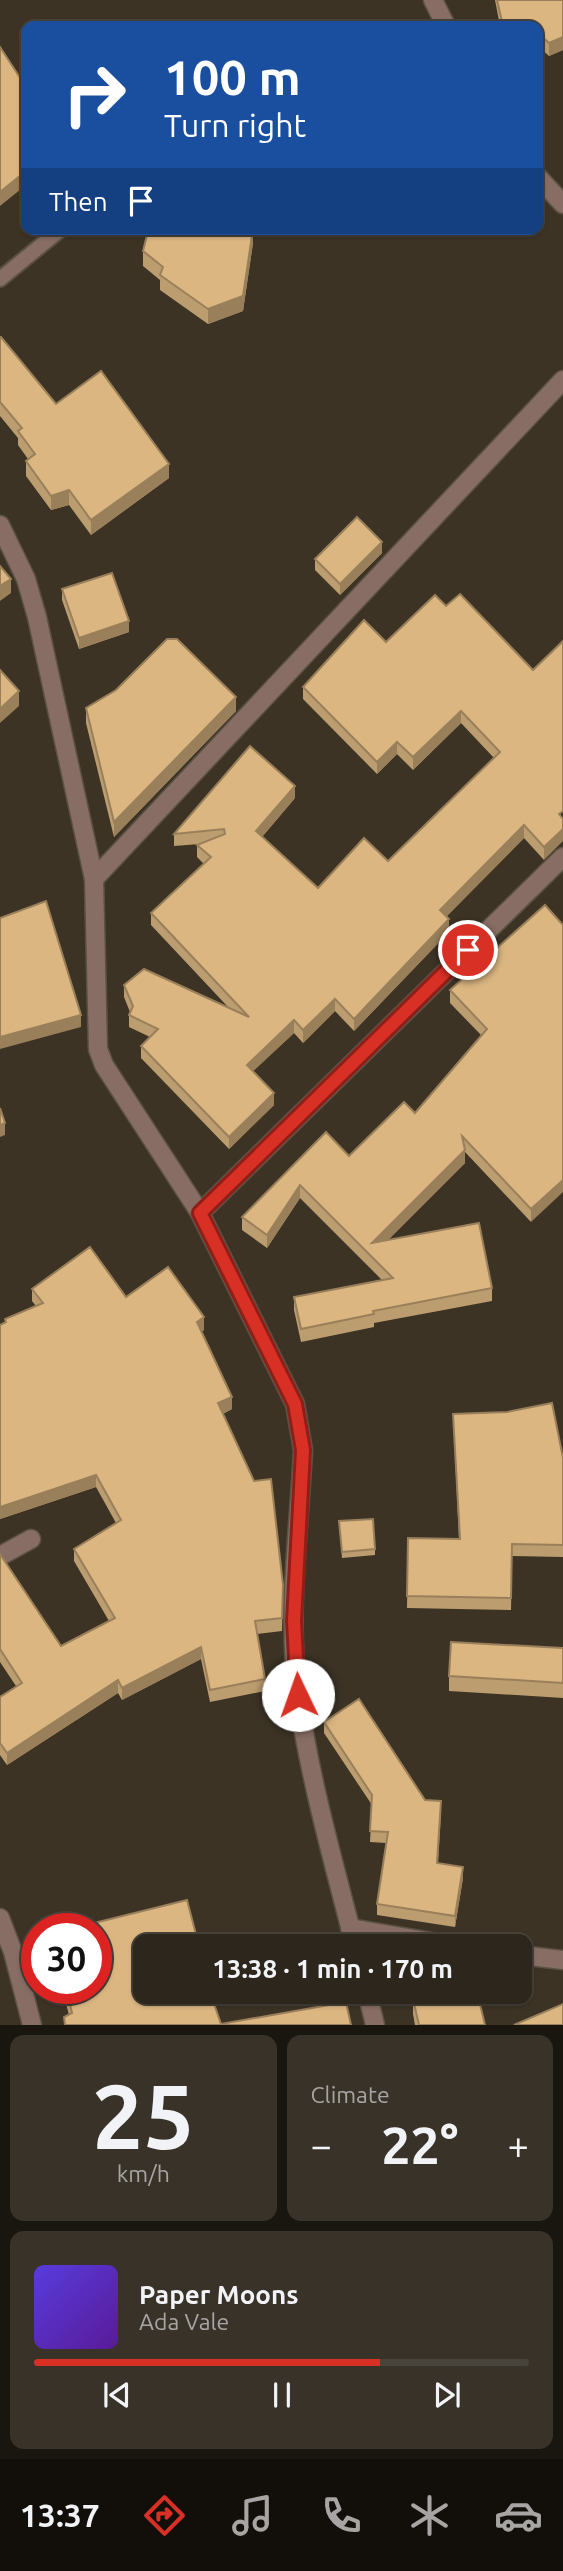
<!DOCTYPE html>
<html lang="en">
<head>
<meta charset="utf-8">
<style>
	:root { --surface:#2d261c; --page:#393229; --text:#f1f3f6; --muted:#a7a5a3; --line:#48433b; --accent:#d93025 }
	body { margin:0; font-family:Ubuntu,sans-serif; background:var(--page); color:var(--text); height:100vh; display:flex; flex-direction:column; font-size:26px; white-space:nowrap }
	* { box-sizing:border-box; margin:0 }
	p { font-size:23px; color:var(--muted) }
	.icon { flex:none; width:38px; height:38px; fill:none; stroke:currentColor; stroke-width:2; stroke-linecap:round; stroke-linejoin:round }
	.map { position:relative; height:2025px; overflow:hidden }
	.drawer { display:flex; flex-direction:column; gap:10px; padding:10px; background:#19150f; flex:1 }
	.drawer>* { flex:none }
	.hud { position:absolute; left:21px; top:21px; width:522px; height:214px; border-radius:14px; box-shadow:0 2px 5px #0004,0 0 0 2px var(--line); background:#1a4fa0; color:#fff; overflow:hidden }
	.speed { position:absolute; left:21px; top:1913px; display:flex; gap:14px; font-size:35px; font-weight:700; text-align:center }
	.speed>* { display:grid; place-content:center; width:91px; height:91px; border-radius:50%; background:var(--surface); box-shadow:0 2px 5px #0004,0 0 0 2px var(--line); line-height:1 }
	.speed .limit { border:10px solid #d22; background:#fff; color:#111 }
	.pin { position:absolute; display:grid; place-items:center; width:60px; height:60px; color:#fff; margin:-30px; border:4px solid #fff; border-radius:50%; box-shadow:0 2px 7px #0007 }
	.me { position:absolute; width:77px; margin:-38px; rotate:357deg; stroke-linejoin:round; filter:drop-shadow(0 0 5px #0008) }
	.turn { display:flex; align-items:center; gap:24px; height:147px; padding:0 28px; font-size:32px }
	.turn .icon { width:91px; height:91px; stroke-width:2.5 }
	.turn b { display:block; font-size:49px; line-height:60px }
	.then { display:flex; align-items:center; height:66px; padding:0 28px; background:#0003; gap:14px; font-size:26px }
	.big { font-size:52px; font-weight:700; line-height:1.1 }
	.drawer .card { flex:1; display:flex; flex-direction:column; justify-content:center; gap:10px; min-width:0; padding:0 24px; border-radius:14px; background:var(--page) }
	.drawer .dial { align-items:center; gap:0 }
	.dial b { font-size:91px; line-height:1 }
	.song { display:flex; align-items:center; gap:21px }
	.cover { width:84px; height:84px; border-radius:10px; background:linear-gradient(135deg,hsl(250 70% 55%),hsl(270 70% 35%)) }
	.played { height:7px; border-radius:4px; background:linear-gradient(90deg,var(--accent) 70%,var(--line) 70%) }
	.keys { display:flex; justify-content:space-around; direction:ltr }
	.heat { display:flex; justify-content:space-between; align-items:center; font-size:38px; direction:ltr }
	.drawer .tiles { flex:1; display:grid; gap:10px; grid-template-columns:1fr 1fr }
	.card:last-child { grid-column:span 2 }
	.trip { position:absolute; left:133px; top:1934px; width:399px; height:70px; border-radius:14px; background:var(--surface); box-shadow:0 2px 5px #0004,0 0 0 2px var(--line); font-weight:700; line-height:70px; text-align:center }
	.tabs { display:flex; height:112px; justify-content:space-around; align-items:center; background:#120f0b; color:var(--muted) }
	.tabs .icon { width:49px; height:49px }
	.tabs .selected { color:var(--accent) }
	.tabs b { font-size:32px; color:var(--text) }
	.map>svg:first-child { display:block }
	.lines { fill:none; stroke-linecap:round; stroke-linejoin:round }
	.lane-casing { stroke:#5a5144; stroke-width:18 }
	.street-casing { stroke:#5a5144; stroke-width:21 }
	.lane { stroke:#876d63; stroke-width:14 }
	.street { stroke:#876d63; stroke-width:18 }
	.wall { fill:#bc9d6f }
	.shaded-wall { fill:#997f5a }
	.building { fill:#dbb681; stroke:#997f5a; stroke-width:2 }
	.route-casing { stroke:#8d1f18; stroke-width:18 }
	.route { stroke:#d93025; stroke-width:12 }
</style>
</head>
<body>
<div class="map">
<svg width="563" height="2025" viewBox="0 0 563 2025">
	<rect width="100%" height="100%" fill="#3c3325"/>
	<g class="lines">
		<defs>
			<polyline id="lane" points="0,279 61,229"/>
			<g id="street">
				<polyline points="433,0 446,26"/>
				<polyline points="537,176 563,204"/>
				<path d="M0 525 26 579 37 617 94 879 98 1049 104 1065 200 1213 295 1404 303 1450C299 1530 287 1615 298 1696 310 1780 334 1864 355 1946"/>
				<polyline points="94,879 563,380"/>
				<polyline points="200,1213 563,857"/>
				<polyline points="0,1556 31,1539"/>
				<polyline points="0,1918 13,1952 32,2025"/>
				<polyline points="350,1928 455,1946"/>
				<polyline points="520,1955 563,1960"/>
				<polyline points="367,1992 375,2025"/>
			</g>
		</defs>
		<use href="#lane" class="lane-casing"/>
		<use href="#street" class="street-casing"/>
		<use href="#lane" class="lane"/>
		<use href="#street" class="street"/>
	</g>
	<g class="wall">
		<polygon points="495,0 563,0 563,50 549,56 539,47 537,49 537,26 500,26"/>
		<polygon points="165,235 253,243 243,311 208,324 160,290 160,280 143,266 143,251"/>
		<polygon points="0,337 56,404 169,478 91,535 69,505 51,510 26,476 26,461 28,459 18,445 18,438 0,416"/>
		<polygon points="382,553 340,595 315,570 315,559"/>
		<polygon points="62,589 129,632 79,649 62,600"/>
		<polygon points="446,606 533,670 563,641 544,860 524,838 446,917 449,932 354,1031 335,1011 303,1043 294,1033 253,1071 274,1105 229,1149 141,1058 141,1046 150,1037 129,1027 129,1015 130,1012 124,997 124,985 228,1007 151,925 151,913 204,864 197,857 197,845 200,844 174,846 174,834 295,798 262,837 318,888 388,861 494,758 461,723 413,770 397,754 377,774 303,699 303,687 386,642"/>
		<polygon points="86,708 236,711 114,837 86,723"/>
		<polygon points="545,905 531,1222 465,1152 465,1163 388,1240 492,1288 492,1301 374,1323 374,1327 301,1342 294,1310 294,1297 382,1280 300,1198 267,1248 242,1230 242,1217 349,1156 415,1113 482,1036 450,1003 450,990"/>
		<polygon points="32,1289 126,1297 204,1330 201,1332 232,1409 223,1414 283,1585 282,1631 257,1634 265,1679 265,1691 210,1702 201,1659 122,1700 118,1693 7,1765 0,1755 0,1697 16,1686 0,1662 0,1554 61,1646 109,1621 74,1561 74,1549 116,1523 96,1487 0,1519 0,1325 5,1322 5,1319 36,1306 32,1301"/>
		<polygon points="453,1414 563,1458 563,1557 512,1556 511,1610 407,1608 408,1538 459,1539"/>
		<polygon points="339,1521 375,1549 375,1555 342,1558"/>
		<polygon points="563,1648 563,1698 449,1691 449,1676"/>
		<polygon points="324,1722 441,1812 438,1863 463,1878 455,1927 377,1915 377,1904 386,1843 370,1842 372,1805 324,1733"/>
		<polygon points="145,1946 221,2024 351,2025 64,2025 64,2017 69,2015 62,1988 96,1988"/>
		<polygon points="413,1999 485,2025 415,2025 413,2014"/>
	</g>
	<g class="shaded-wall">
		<polygon points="539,34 539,47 537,49 537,36"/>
		<polygon points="563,37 563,50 549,56 549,43"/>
		<polygon points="26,171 26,185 0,206 0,192"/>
		<polygon points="253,229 253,243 243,311 208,324 208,309"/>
		<polygon points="169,464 169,478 91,535 91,520"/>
		<polygon points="69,490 69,505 51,510 51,496"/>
		<polygon points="382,542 382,553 340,595 340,584"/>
		<polygon points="11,579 11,593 0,601 0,586"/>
		<polygon points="129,621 129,632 79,649 79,638"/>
		<polygon points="19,691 19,706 0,723 0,709"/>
		<polygon points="236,697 236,711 114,837 114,822"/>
		<polygon points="461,711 461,723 413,770 413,757"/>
		<polygon points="397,742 397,754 377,774 377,762"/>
		<polygon points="295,786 295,798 256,844 256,831"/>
		<polygon points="524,825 524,838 440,923 440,910"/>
		<polygon points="563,829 563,841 544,860 544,847"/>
		<polygon points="449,919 449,932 354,1031 354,1019"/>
		<polygon points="335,999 335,1011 303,1043 303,1030"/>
		<polygon points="81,1015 81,1027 0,1049 0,1037"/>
		<polygon points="294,1020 294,1033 247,1077 247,1065"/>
		<polygon points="274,1093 274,1105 229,1149 229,1137"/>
		<polygon points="5,1123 5,1135 0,1137 0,1125"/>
		<polygon points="465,1150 465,1163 372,1256 372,1243"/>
		<polygon points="563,1180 563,1192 531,1222 531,1209"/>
		<polygon points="300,1185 300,1198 267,1248 267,1235"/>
		<polygon points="204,1317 204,1330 197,1335 197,1322"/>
		<polygon points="232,1397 232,1409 218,1416 218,1403"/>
		<polygon points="96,1475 96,1487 0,1519 0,1507"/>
		<polygon points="201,1647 201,1659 122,1700 122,1688"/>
		<polygon points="118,1680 118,1693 7,1765 7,1753"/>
		<polygon points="463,1867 463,1878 455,1927 455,1916"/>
	</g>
	<g class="building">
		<polygon points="497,0 563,0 563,37 549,43 539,34 537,36 537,26 503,26"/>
		<polygon points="0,47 26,87 26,171 0,192"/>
		<polygon points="169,229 253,229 243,296 208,309 160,275 163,267 143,251 148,231 165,235"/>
		<polygon points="0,337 1,337 56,404 101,371 169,464 91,520 69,490 51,496 26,461 35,454 18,431 22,428 0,402"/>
		<polygon points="357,517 382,542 340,584 315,559"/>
		<polygon points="0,566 11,579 0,586"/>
		<polygon points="112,573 129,621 79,638 62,589"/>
		<polygon points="460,594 533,670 563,641 563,811 559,814 563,819 563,829 544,847 524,825 440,910 449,919 354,1019 335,999 303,1030 294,1020 247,1065 274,1093 229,1137 141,1046 158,1029 129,1015 133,1006 124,985 144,969 249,1017 151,913 211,857 197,845 225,834 224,829 174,834 250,746 295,786 256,831 318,888 364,838 388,861 500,752 461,711 413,757 397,742 377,762 303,687 364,620 386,642 435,595 446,606"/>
		<polygon points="167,639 177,639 236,697 114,822 86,708 116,690"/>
		<polygon points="0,670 19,691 0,709"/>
		<polygon points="46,901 81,1015 0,1037 0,918"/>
		<polygon points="545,905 563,925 563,1180 531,1209 462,1136 465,1150 372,1243 479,1223 492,1288 373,1311 374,1314 301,1329 294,1297 393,1278 300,1185 267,1235 242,1217 326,1132 349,1156 404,1102 415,1113 487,1029 450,990"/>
		<polygon points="0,1108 5,1123 0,1125"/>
		<polygon points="90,1247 126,1297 168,1267 204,1317 197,1322 232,1397 218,1403 254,1481 271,1479 283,1585 282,1618 255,1621 265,1679 210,1690 201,1647 122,1688 118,1680 7,1753 0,1743 0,1697 22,1683 0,1649 0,1554 61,1646 115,1618 74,1549 121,1520 96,1475 0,1507 0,1325 6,1322 5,1319 43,1303 32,1289"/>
		<polygon points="552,1403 563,1458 563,1545 512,1544 511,1598 407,1596 408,1538 460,1539 453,1414 507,1412"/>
		<polygon points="373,1519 375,1549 342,1552 339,1521"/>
		<polygon points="451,1642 563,1648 563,1683 449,1676"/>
		<polygon points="359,1699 425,1800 441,1801 437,1863 463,1867 455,1916 377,1904 388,1832 370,1831 372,1795 324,1722"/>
		<polygon points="187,1900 199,1946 145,1946 145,1992 210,1992 221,2024 346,2002 351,2025 65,2025 64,2017 72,2013 66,1988 96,1988 96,1928 74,1928"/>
		<polygon points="446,1992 477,1992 485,2025 419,2025 413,1999"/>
		<polygon points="563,2004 563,2025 514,2025"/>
	</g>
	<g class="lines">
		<defs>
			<polyline id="route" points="298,1695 294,1621 303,1450 295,1404 200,1213 468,950"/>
		</defs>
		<use href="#route" class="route-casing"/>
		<use href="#route" class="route"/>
	</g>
</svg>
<div class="speed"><div class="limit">30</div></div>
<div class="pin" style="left:468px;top:950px;background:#d93025"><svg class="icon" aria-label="arrive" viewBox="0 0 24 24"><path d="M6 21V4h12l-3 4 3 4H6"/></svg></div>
<svg class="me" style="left:298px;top:1695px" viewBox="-20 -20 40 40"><circle r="19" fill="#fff"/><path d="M0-13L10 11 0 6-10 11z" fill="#d93025"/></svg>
<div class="trip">13:38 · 1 min · 170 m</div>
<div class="hud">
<div class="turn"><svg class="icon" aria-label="right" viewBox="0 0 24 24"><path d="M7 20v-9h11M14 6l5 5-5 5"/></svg><div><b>100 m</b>Turn right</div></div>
<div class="then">Then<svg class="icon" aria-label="arrive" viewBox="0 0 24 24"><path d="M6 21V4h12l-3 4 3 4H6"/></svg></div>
</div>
</div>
<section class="drawer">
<div class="tiles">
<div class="card dial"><b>25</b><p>km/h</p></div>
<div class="card"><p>Climate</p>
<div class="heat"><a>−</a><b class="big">22°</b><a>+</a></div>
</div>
<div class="card">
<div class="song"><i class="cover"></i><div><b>Paper Moons</b><p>Ada Vale</p></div></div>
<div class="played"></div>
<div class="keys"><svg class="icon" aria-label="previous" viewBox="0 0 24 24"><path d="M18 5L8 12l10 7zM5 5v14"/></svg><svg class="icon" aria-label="pause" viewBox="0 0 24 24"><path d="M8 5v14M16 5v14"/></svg><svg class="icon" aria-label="next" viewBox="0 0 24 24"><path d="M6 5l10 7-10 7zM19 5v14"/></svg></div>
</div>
</div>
</section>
<nav class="tabs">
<b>13:37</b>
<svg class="icon selected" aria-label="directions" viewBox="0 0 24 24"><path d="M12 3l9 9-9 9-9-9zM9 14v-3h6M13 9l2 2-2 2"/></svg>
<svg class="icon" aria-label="music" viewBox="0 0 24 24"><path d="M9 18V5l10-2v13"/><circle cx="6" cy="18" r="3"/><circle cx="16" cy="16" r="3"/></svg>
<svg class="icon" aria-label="phone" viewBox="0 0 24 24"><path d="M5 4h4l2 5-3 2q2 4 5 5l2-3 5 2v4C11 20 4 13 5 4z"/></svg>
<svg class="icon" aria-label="climate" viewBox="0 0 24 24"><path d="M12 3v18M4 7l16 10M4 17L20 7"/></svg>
<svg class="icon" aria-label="car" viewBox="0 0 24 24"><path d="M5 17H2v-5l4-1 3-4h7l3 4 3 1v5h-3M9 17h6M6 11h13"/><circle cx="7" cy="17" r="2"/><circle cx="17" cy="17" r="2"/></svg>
</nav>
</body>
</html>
